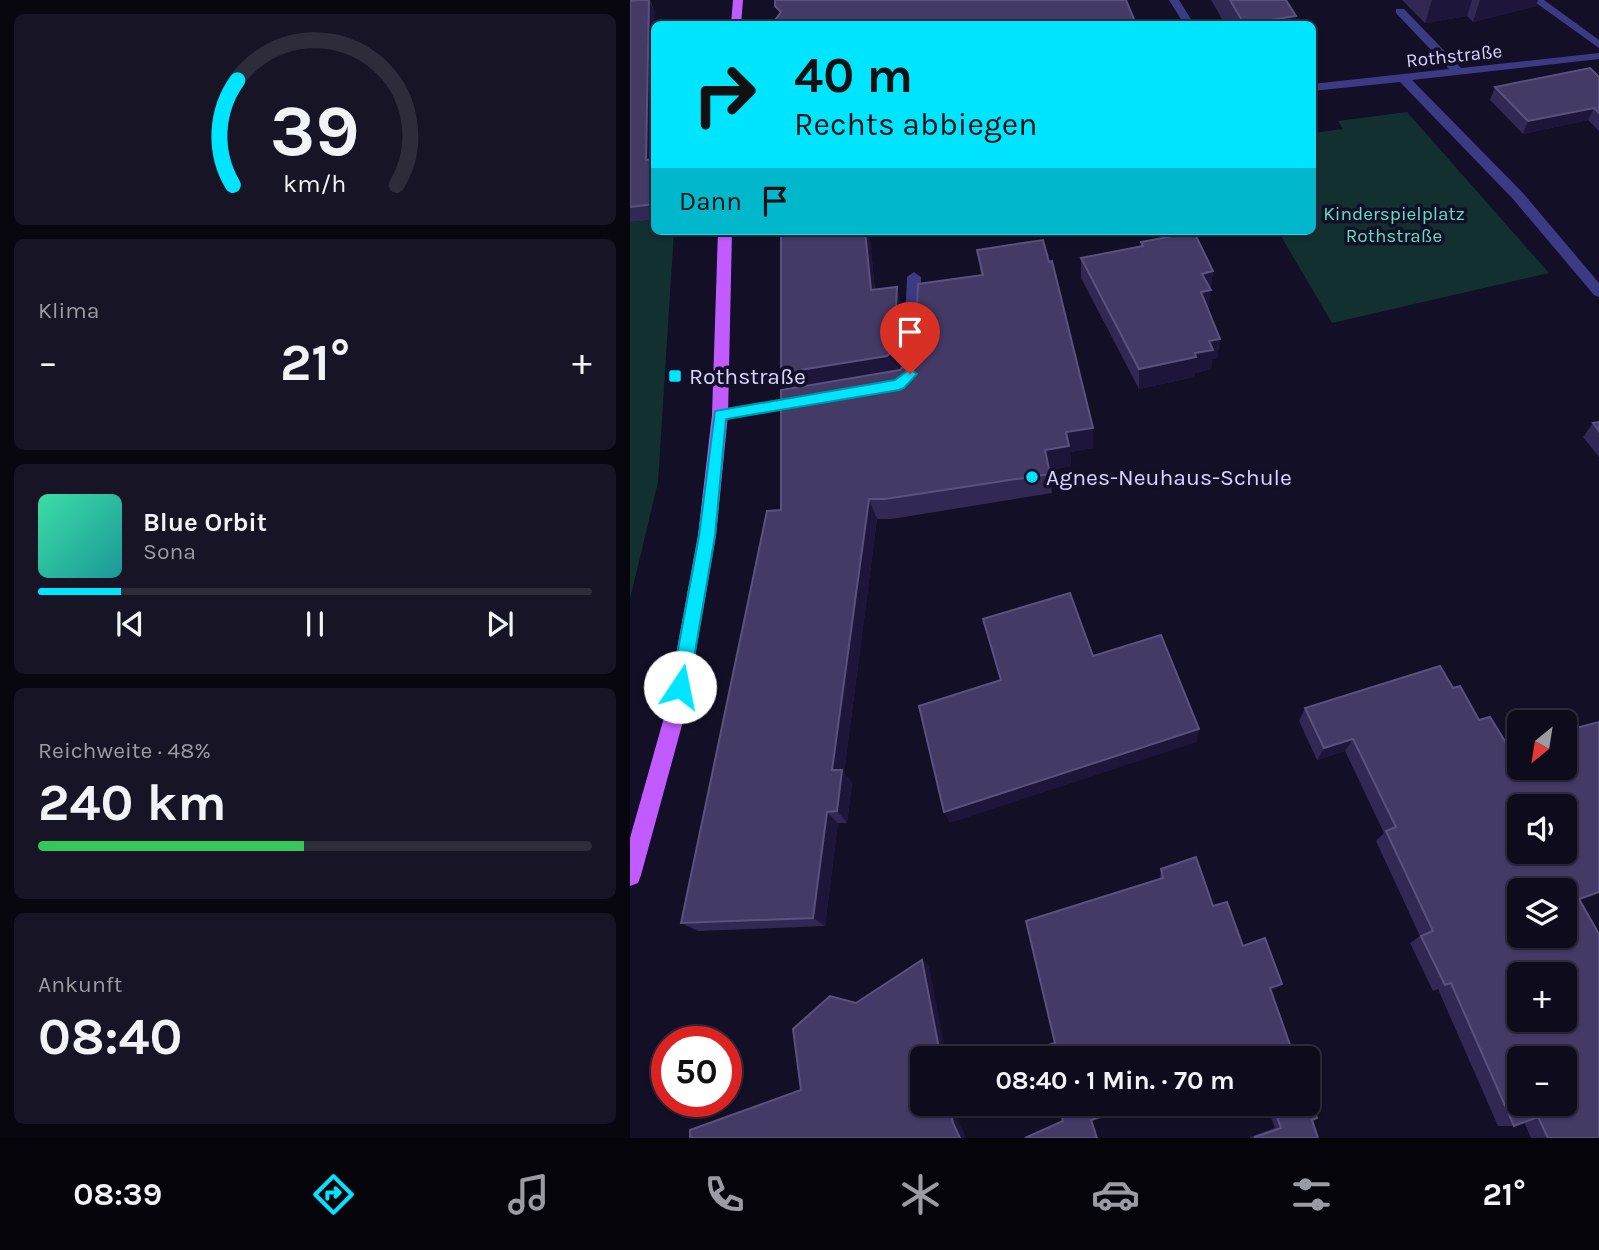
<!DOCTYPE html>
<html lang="de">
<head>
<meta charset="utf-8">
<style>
	:root { --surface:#0e0b1c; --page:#171425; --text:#f1f3f6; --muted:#9b9ba3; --line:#2e2b3b; --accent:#00e5ff }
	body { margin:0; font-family:Karla,sans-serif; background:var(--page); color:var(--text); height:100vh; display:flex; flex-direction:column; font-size:26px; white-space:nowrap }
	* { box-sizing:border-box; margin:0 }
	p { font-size:23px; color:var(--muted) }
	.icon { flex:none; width:38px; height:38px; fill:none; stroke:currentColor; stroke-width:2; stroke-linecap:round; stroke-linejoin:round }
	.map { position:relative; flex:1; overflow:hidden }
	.sheet { display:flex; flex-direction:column; gap:14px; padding:14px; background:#08060f; width:630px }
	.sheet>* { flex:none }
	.hud { position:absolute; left:21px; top:21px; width:665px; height:214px; border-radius:10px; box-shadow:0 2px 5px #0004,0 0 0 2px var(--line); background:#00e5ff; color:#111; overflow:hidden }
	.needle { width:46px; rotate:210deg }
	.controls { position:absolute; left:877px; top:710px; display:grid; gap:14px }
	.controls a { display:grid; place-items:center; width:70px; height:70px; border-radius:10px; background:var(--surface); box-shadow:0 2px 5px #0004,0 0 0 2px var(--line); font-size:35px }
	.speed { position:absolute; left:21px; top:1026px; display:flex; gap:14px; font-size:35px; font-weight:700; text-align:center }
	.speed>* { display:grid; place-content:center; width:91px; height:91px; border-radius:50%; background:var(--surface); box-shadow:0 2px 5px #0004,0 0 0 2px var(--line); line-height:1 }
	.speed .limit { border:10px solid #d22; background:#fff; color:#111 }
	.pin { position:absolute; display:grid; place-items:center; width:60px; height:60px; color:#fff; margin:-72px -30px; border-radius:50% 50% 50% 0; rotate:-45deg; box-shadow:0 0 7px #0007 }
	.pin .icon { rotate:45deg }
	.me { position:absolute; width:77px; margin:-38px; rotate:11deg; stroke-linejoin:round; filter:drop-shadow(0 0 5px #0008) }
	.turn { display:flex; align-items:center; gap:24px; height:147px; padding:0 28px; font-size:32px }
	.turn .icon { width:91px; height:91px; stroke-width:2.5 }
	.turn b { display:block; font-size:49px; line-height:60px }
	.then { display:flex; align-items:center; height:66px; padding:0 28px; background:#0003; gap:14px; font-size:26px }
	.big { font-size:52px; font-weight:700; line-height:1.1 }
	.sheet .widget { flex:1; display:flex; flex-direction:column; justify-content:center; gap:10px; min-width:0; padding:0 24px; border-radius:10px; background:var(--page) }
	.sheet .dial { align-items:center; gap:0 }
	.dial svg { height:182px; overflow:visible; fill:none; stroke:var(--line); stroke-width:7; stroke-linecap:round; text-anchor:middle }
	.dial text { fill:var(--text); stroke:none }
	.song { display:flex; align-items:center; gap:21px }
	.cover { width:84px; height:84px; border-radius:10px; background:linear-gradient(135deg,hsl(160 70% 55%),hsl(180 70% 35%)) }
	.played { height:7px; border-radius:4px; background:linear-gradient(90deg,var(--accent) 15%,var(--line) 15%) }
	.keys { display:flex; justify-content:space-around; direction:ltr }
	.heat { display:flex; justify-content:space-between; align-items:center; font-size:38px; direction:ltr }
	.charge { height:10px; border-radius:5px; background:linear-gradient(90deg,#34c759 48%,var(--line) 0) }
	.trip { position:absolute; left:280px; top:1046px; width:410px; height:70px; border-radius:10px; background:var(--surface); box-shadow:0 2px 5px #0004,0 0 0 2px var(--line); font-weight:700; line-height:70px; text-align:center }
	.dock { display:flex; height:112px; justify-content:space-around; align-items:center; background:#06040b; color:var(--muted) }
	.dock .icon { width:49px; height:49px }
	.dock .active { color:var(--accent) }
	.dock b { font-size:32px; color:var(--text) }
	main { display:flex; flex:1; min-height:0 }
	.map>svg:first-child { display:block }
	.green { fill:#12302f }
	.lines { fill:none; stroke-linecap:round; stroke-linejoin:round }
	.minor { fill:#3d3a85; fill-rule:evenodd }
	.major { fill:#c25bff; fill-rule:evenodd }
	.wall { fill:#312854 }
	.shaded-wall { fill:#1d163a }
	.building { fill:#433a66; stroke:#5a527e; stroke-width:2; fill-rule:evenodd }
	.route { fill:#00e5ff; stroke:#0095a6; stroke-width:2 }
	.poi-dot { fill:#00e5ff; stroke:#130f26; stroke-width:2.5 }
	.labels { text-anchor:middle; stroke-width:7; stroke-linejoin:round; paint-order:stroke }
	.far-street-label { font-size:19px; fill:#d9d4ff; stroke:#130f26 }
	.far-park-label { font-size:19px; fill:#5fe0c0; stroke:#130f26 }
	.poi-label { font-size:23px; fill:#d9d4ff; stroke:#130f26; text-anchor:start }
</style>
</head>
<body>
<main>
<section class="sheet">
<div class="widget dial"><svg viewBox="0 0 100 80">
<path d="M14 69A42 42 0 1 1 86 69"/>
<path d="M14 69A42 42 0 0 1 16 23" stroke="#00e5ff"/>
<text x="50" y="56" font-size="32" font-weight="700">39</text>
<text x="50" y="72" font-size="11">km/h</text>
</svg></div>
<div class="widget"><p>Klima</p>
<div class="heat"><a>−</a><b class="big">21°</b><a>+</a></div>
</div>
<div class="widget">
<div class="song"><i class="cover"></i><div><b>Blue Orbit</b><p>Sona</p></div></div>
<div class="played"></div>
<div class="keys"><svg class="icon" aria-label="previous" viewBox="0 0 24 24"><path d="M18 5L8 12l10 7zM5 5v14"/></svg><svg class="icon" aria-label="pause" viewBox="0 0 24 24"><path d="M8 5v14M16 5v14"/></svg><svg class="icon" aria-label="next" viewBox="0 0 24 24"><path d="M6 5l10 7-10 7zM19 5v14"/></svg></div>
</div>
<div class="widget"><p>Reichweite · 48%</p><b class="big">240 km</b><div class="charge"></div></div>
<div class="widget"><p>Ankunft</p><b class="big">08:40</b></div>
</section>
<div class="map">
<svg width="969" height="1138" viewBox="0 0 969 1138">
	<rect width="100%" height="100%" fill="#130f26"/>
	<g class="green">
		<polygon points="777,112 919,273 702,323 648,231 682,231 683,133 713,129 708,121"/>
		<polygon points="24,220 24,231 44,231 28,482 0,599 0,222"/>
	</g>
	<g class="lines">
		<g class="minor">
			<polygon points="539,0 549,0 564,24 554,24"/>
			<polygon points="902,0 914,0 969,40 969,48"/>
			<polygon points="766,9 774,9 831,68 969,53 969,59 782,80 893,193 969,283 969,297 964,295 883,199 770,82 682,91 682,84 819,69 766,13"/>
			<polygon points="284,272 291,277 288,374 274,385 266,379 273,372 277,277"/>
			<polygon points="173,395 181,401 173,407 90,421 82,415 90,409"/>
		</g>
		<g class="major">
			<polygon points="103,0 113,0 111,24 101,24"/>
			<polygon points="88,231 102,231 98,415 86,535 55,714 11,875 8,883 0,886 0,838 35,714 68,535 82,415"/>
		</g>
	</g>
	<g class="wall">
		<polygon points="8,0 20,0 25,13 24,159 24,220 0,222 0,1"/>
		<polygon points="581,0 656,0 666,16 665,24 595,24"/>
		<polygon points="772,0 908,0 906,6 843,22 837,16 795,23"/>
		<polygon points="969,77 969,131 958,120 893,134 860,100 865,87"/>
		<polygon points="151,231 239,231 245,290 273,309 271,369 351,275 347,250 463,428 463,448 440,452 441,466 419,470 422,493 262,519 247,519 214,773 222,783 217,823 208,823 195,926 68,931 51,923 151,510 158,389 151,373"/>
		<polygon points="511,242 583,271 578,310 590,339 587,358 582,359 581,369 565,373 564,377 509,389 451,278 451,258 511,246"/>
		<polygon points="969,422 969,457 953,437 963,423"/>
		<polygon points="810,666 950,901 969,1138 901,1138 894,1122 884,1126 868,1126 808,989 803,991 780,943 790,936 746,841 754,833 715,751 687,760 669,721 675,708"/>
		<polygon points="531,869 583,906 646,989 641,991 665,1059 619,1059 617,1054 425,1043 530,879"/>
		<polygon points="636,1104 677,1104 688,1138 620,1138 620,1137 645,1128"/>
	</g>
	<g class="shaded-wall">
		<polygon points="19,0 25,13 24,175 16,160"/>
		<polygon points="802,0 842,0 837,16 795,23"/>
		<polygon points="850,0 908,0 906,6 843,22"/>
		<polygon points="666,16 665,24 617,24"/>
		<polygon points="964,108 958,120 893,134 898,121"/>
		<polygon points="235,231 239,231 247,313 241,290"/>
		<polygon points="583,271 578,310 569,312 572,274"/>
		<polygon points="267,287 273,309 270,371 161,395 151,373"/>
		<polygon points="590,339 587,358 582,359 581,369 565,373 564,377 509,389 509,369 565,353 579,341"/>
		<polygon points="463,428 463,448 440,452 441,466 417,470 415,450 436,432"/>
		<polygon points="239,499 247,519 214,773 222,783 217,823 207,811 202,770"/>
		<polygon points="569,729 567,742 320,823 314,812"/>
		<polygon points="723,739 715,751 687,760 694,748"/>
		<polygon points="197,812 208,823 195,926 183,918"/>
		<polygon points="969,892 969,894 934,906 949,899"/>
		<polygon points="292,960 299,966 317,1059 311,1059"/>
		<polygon points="652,984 646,989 635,993 640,988"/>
		<polygon points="319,1104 326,1104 329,1123 337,1138 330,1138 323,1123"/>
	</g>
	<g class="building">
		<polygon points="8,0 19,0 16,160 24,159 24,204 0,207 0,1"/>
		<polygon points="145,0 496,0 506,24 145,24 145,20 151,12 145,6"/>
		<polygon points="600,0 656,0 666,16 614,24"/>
		<polygon points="960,68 969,77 969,113 964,108 898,121 865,87"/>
		<polygon points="151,231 235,231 241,290 267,287 264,349 257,356 151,373"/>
		<polygon points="564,232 583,271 572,274 581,290 571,292 590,339 579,341 583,350 565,353 566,357 509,369 451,258 513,246 511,242"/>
		<polygon points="413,240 419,262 422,261 463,428 436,432 439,446 415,450 420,474 255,499 239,499 202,770 212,770 207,811 197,812 183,918 51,923 137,511 151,510 151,390 270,370 285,353 288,284 353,275 347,250"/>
		<polygon points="969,422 969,431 963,423"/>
		<polygon points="440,593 463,656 531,635 569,729 314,812 289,706 371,680 353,619"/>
		<path d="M810 666 823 688 830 686 849 720 860 717 878 746 889 743V768H934V731L969 722V892L949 899 969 934V1138H918L908 1117 884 1126 821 983 815 985 791 936 803 931 756 831 766 827 723 739 694 748 675 708ZM889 807H934V852H889ZM889 891H934V936H889ZM889 975H934V1020H889ZM889 1059H934V1104H889Z"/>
		<polygon points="566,857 583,906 597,902 613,946 635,938 652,984 640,988 665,1059 624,1059 621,1051 601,1059 418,1059 415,1046 425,1043 396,921 533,878 531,869"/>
		<polygon points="292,960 311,1059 292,1059 292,1104 319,1104 323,1123 330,1138 60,1138 60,1130 171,1090 163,1029 200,996 226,1003"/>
		<polygon points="677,1092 687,1118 682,1120 688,1138 625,1138 625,1137 651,1128 642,1104 677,1104"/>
		<polygon points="429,1104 512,1104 461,1120 467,1138 395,1138 433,1121"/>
	</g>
	<polygon class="route" points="280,369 287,374 274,388 269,390 96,419 85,536 59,687 56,693 50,695 44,693 41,687 69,536 85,411 265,380"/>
	<g class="poi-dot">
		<rect x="38" y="369" width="14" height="14" rx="3.5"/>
		<circle cx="402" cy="477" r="7"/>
	</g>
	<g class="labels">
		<g class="far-street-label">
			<text transform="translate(824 55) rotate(-6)" y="7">Rothstraße</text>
		</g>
		<g class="far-park-label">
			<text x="764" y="220">Kinderspielplatz<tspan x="764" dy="22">Rothstraße</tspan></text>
		</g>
		<g class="poi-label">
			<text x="59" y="384">Rothstraße</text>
			<text x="416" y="485">Agnes-Neuhaus-Schule</text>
		</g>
	</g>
</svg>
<div class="controls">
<a><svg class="needle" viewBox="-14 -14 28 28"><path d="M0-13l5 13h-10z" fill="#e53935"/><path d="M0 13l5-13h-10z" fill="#9b9ba3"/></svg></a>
<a><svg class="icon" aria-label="sound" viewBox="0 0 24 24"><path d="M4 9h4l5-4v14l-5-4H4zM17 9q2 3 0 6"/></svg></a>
<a><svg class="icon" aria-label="layers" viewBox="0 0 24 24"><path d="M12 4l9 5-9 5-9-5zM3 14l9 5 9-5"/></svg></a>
<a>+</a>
<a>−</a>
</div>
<div class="speed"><div class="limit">50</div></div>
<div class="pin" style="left:280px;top:374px;background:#d93025"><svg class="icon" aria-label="arrive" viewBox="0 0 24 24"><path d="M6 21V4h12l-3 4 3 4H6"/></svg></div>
<svg class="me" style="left:50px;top:687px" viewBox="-20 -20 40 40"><circle r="19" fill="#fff"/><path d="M0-13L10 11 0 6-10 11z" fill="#00e5ff"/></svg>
<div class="trip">08:40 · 1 Min. · 70 m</div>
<div class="hud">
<div class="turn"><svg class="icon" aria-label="right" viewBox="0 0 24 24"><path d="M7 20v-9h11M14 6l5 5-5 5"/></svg><div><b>40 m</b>Rechts abbiegen</div></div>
<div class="then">Dann<svg class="icon" aria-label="arrive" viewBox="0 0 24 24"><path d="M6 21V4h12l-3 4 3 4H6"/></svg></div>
</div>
</div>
</main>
<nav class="dock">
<b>08:39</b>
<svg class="icon active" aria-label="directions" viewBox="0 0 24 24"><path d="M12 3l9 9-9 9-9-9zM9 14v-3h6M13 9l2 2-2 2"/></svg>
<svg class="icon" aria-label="music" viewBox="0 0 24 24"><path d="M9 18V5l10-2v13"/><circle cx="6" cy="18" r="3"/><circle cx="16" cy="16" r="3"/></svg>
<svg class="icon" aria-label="phone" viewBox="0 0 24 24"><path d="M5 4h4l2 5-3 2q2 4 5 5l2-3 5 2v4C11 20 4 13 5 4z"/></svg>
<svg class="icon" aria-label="climate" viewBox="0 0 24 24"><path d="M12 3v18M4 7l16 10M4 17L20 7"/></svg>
<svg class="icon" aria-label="car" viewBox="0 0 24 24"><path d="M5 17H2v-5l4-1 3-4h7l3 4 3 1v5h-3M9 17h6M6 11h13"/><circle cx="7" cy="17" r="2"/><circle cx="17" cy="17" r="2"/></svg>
<svg class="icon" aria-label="filters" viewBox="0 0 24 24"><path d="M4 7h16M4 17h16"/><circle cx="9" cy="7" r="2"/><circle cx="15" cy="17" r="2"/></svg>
<b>21°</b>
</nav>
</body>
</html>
